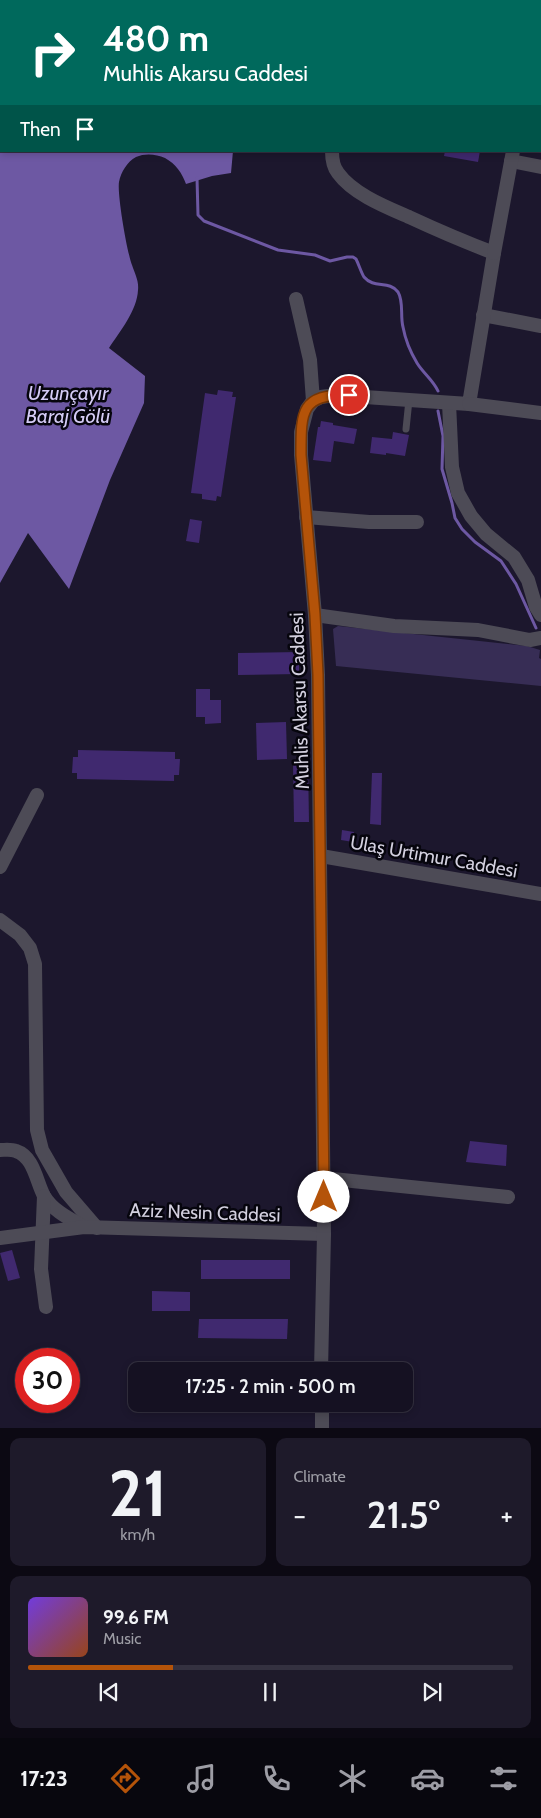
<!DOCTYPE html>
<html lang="en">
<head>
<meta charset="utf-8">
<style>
	:root { --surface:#151122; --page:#1e1a2a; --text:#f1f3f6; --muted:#9d9da5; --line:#343140; --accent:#b45309 }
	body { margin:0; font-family:Cabin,sans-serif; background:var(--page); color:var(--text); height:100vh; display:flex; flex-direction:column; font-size:19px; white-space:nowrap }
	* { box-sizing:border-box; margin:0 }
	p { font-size:16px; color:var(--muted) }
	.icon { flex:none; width:28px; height:28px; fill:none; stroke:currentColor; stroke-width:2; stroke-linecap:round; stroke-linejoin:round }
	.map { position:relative; height:1428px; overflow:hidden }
	.details { display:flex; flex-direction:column; gap:10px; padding:10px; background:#0c0913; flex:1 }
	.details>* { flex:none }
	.guide { position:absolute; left:0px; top:0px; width:541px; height:152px; box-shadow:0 2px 8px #0003,0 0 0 1px var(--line); background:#00695c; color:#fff; overflow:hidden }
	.speed { position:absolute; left:15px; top:1348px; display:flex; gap:10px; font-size:25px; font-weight:700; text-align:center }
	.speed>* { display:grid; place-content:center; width:65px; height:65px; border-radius:50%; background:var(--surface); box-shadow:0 2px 8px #0003,0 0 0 1px var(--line); line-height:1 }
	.speed .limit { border:8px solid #d22; background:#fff; color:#111 }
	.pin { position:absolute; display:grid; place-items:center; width:42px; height:42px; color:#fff; margin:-21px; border:2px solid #fff; border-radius:50%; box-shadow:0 1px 5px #0007 }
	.me { position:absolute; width:55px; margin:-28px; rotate:0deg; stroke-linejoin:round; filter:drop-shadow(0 0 4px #0008) }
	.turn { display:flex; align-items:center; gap:18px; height:105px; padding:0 20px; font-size:22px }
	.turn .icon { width:65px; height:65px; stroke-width:2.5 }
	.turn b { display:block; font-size:35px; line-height:42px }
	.then { display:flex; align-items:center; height:48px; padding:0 20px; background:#0003; gap:10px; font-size:19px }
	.big { font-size:38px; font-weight:600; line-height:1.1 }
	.details .card { flex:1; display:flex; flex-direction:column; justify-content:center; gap:8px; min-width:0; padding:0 18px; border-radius:10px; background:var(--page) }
	.details .dial { align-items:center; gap:0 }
	.dial b { font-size:65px; line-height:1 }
	.song { display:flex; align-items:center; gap:15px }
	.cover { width:60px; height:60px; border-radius:8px; background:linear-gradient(135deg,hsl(260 70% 55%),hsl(20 70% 35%)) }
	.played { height:5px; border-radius:2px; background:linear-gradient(90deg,var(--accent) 30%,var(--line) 30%) }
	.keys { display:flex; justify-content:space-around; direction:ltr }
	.heat { display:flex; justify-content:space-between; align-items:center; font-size:28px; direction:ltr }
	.details .tiles { flex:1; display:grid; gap:10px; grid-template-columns:1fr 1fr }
	.card:last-child { grid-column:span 2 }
	.trip { position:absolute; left:128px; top:1362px; width:285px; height:50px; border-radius:10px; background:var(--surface); box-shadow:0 2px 8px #0003,0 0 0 1px var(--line); font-weight:600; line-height:50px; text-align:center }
	.tab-bar { display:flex; height:80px; justify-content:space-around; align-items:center; background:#08070e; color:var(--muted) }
	.tab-bar .icon { width:35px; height:35px }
	.tab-bar .on { color:var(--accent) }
	.tab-bar b { font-size:22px; color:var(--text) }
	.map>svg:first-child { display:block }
	.green { fill:#372d55 }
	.water { fill:#6d58a3 }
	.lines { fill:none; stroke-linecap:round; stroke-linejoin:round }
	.stream { stroke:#6d58a3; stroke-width:3 }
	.building { fill:#40296f }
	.service { stroke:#4d4b56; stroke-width:7 }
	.minor { stroke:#4d4b56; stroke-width:14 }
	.tertiary { stroke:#4d4b56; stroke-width:14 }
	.route-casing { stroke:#753606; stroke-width:12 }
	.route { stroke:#b45309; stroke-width:9 }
	.labels { text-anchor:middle; stroke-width:5; stroke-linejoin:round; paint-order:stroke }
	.street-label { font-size:19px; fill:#d3d0df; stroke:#06050d }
	.water-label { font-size:20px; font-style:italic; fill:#d5ccf6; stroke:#06050d }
</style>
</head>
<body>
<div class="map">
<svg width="541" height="1428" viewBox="0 0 541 1428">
	<rect width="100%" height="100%" fill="#1c172d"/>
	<polygon class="green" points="338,626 527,646 540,650 539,658 541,659 541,686 336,666 333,629"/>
	<path class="water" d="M0 0H281L1 1V151H233L231 173 212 176 186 184C182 173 176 164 165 158 156 154 145 153 136 157 127 162 121 172 119 182 117 194 127 252 132 265 135 274 139 281 138 290 137 311 120 331 109 348L145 376 144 403 110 480 69 589 28 533 0 583Z"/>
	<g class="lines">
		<g class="stream">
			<path d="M197 178 198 215 204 221 278 250 315 255 330 261 347 257H353L356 259C359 265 361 272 364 277 374 289 389 280 398 292 404 302 400 316 403 327 405 338 411 353 417 363 423 373 433 380 438 391"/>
			<polyline points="438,411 443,436 442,469 452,503 455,518 462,529 475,542 501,561 516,584 536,628"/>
		</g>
	</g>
	<g class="building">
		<polygon points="445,151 480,151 478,162 444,156"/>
		<polygon points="218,390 233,392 232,397 236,397 221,497 217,496 216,501 202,499 202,494 191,493 205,393 217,395"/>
		<polygon points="321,421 333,423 333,425 357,429 354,444 334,441 331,462 313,460 318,427 320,427"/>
		<polygon points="393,432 409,435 405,456 386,453 386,455 370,453 372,437 392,439"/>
		<polygon points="190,519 202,521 199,543 186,541"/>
		<polygon points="299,652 299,674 238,675 238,653"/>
		<polygon points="196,689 210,689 210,700 221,700 221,723 205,724 205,717 196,717"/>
		<polygon points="286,722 287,759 257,760 256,723"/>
		<polygon points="78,750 175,752 175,759 180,759 179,775 174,775 174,781 77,779 77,773 72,773 73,757 78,757"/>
		<polygon points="293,763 308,763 309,822 294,822"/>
		<polygon points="372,773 382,773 381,825 370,824"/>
		<polygon points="342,830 354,832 353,842 341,840"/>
		<polygon points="470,1141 507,1145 506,1166 466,1162"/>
		<polygon points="12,1250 20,1278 8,1281 0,1253"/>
		<rect x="201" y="1260" width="89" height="19"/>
		<polygon points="152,1291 190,1292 190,1311 152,1311"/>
		<polygon points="199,1319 288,1319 287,1339 198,1338"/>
	</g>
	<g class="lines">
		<polyline class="service" points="406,429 409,400"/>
		<g class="minor">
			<polyline points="511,161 541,167"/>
			<polyline points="296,299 310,360 313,401"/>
			<polyline points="483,315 541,326"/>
			<polyline points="449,403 452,467 458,493 471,516 486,534 514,557 528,580 536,607 541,615"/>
			<polyline points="306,517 369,522 417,522"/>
			<polyline points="315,615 394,626 478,630 530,640 541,638"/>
			<polyline points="321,856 541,894"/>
			<polyline points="0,867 37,795"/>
			<polyline points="0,920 20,935 30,948 35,964 37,1130 42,1150 66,1192 97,1228"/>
			<path d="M0 1150C5 1150 11 1149 16 1151 34 1157 36 1181 44 1196 53 1211 70 1219 84 1227"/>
			<polyline points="323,1178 508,1197"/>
			<polyline points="44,1196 41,1269 46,1307"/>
			<polyline points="0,1238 84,1227 324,1234"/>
			<path d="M321 1371 324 1234 318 675 315 615 301 455V432L307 409 313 401 321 397 335 395 469 404 494 253C465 242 437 230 409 217 386 207 353 194 338 173 333 167 332 159 332 151"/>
			<polyline points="322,1404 322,1428"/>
		</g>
		<g class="tertiary">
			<polyline points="539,1 539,0"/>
			<polyline points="494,253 513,151"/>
			<polyline points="469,404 541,413"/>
		</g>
	</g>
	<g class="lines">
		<defs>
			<path id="route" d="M324 1197 318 675 315 615 301 455C301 412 300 394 349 395"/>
		</defs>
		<use href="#route" class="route-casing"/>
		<use href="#route" class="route"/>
	</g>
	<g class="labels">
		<g class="street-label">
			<text transform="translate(299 701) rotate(-92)" y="7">Muhlis Akarsu Caddesi</text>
			<text transform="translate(434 856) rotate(10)" y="7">Ulaş Urtimur Caddesi</text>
			<text transform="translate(205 1212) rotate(2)" y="7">Aziz Nesin Caddesi</text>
		</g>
		<g class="water-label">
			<text x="68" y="400">Uzunçayır<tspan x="68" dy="23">Baraj Gölü</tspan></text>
		</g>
	</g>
</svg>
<div class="speed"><div class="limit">30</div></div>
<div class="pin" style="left:349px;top:395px;background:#d93025"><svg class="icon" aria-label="arrive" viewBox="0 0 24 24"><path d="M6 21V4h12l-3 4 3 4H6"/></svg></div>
<svg class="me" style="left:324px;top:1197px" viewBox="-20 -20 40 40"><circle r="19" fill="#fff"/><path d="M0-13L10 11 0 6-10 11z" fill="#b45309"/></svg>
<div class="trip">17:25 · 2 min · 500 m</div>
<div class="guide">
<div class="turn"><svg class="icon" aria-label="right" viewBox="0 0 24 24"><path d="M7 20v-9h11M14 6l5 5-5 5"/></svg><div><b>480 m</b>Muhlis Akarsu Caddesi</div></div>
<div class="then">Then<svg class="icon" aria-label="arrive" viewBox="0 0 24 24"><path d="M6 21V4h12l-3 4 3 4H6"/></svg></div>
</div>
</div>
<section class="details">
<div class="tiles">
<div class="card dial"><b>21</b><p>km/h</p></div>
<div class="card"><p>Climate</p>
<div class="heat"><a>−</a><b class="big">21.5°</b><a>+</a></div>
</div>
<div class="card">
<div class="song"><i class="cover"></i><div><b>99.6 FM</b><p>Music</p></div></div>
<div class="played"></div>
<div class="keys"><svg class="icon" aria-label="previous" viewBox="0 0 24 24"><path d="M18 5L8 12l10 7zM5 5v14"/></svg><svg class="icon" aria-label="pause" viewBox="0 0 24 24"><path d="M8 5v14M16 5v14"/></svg><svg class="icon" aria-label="next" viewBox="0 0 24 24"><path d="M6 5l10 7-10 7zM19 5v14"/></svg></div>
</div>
</div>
</section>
<nav class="tab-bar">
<b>17:23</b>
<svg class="icon on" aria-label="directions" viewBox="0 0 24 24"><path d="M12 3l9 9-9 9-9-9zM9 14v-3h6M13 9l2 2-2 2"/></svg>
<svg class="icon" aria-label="music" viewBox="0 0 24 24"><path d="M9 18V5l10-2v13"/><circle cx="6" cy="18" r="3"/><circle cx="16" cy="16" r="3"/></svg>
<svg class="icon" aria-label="phone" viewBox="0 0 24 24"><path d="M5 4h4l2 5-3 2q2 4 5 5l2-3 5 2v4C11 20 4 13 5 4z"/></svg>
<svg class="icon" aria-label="climate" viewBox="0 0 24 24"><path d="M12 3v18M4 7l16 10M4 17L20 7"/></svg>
<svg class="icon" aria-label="car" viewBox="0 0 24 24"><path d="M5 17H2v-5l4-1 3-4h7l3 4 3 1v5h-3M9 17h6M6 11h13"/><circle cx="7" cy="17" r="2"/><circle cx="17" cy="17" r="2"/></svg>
<svg class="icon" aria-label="filters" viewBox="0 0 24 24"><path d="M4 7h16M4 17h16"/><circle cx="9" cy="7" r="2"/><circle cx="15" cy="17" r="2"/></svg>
</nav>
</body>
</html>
